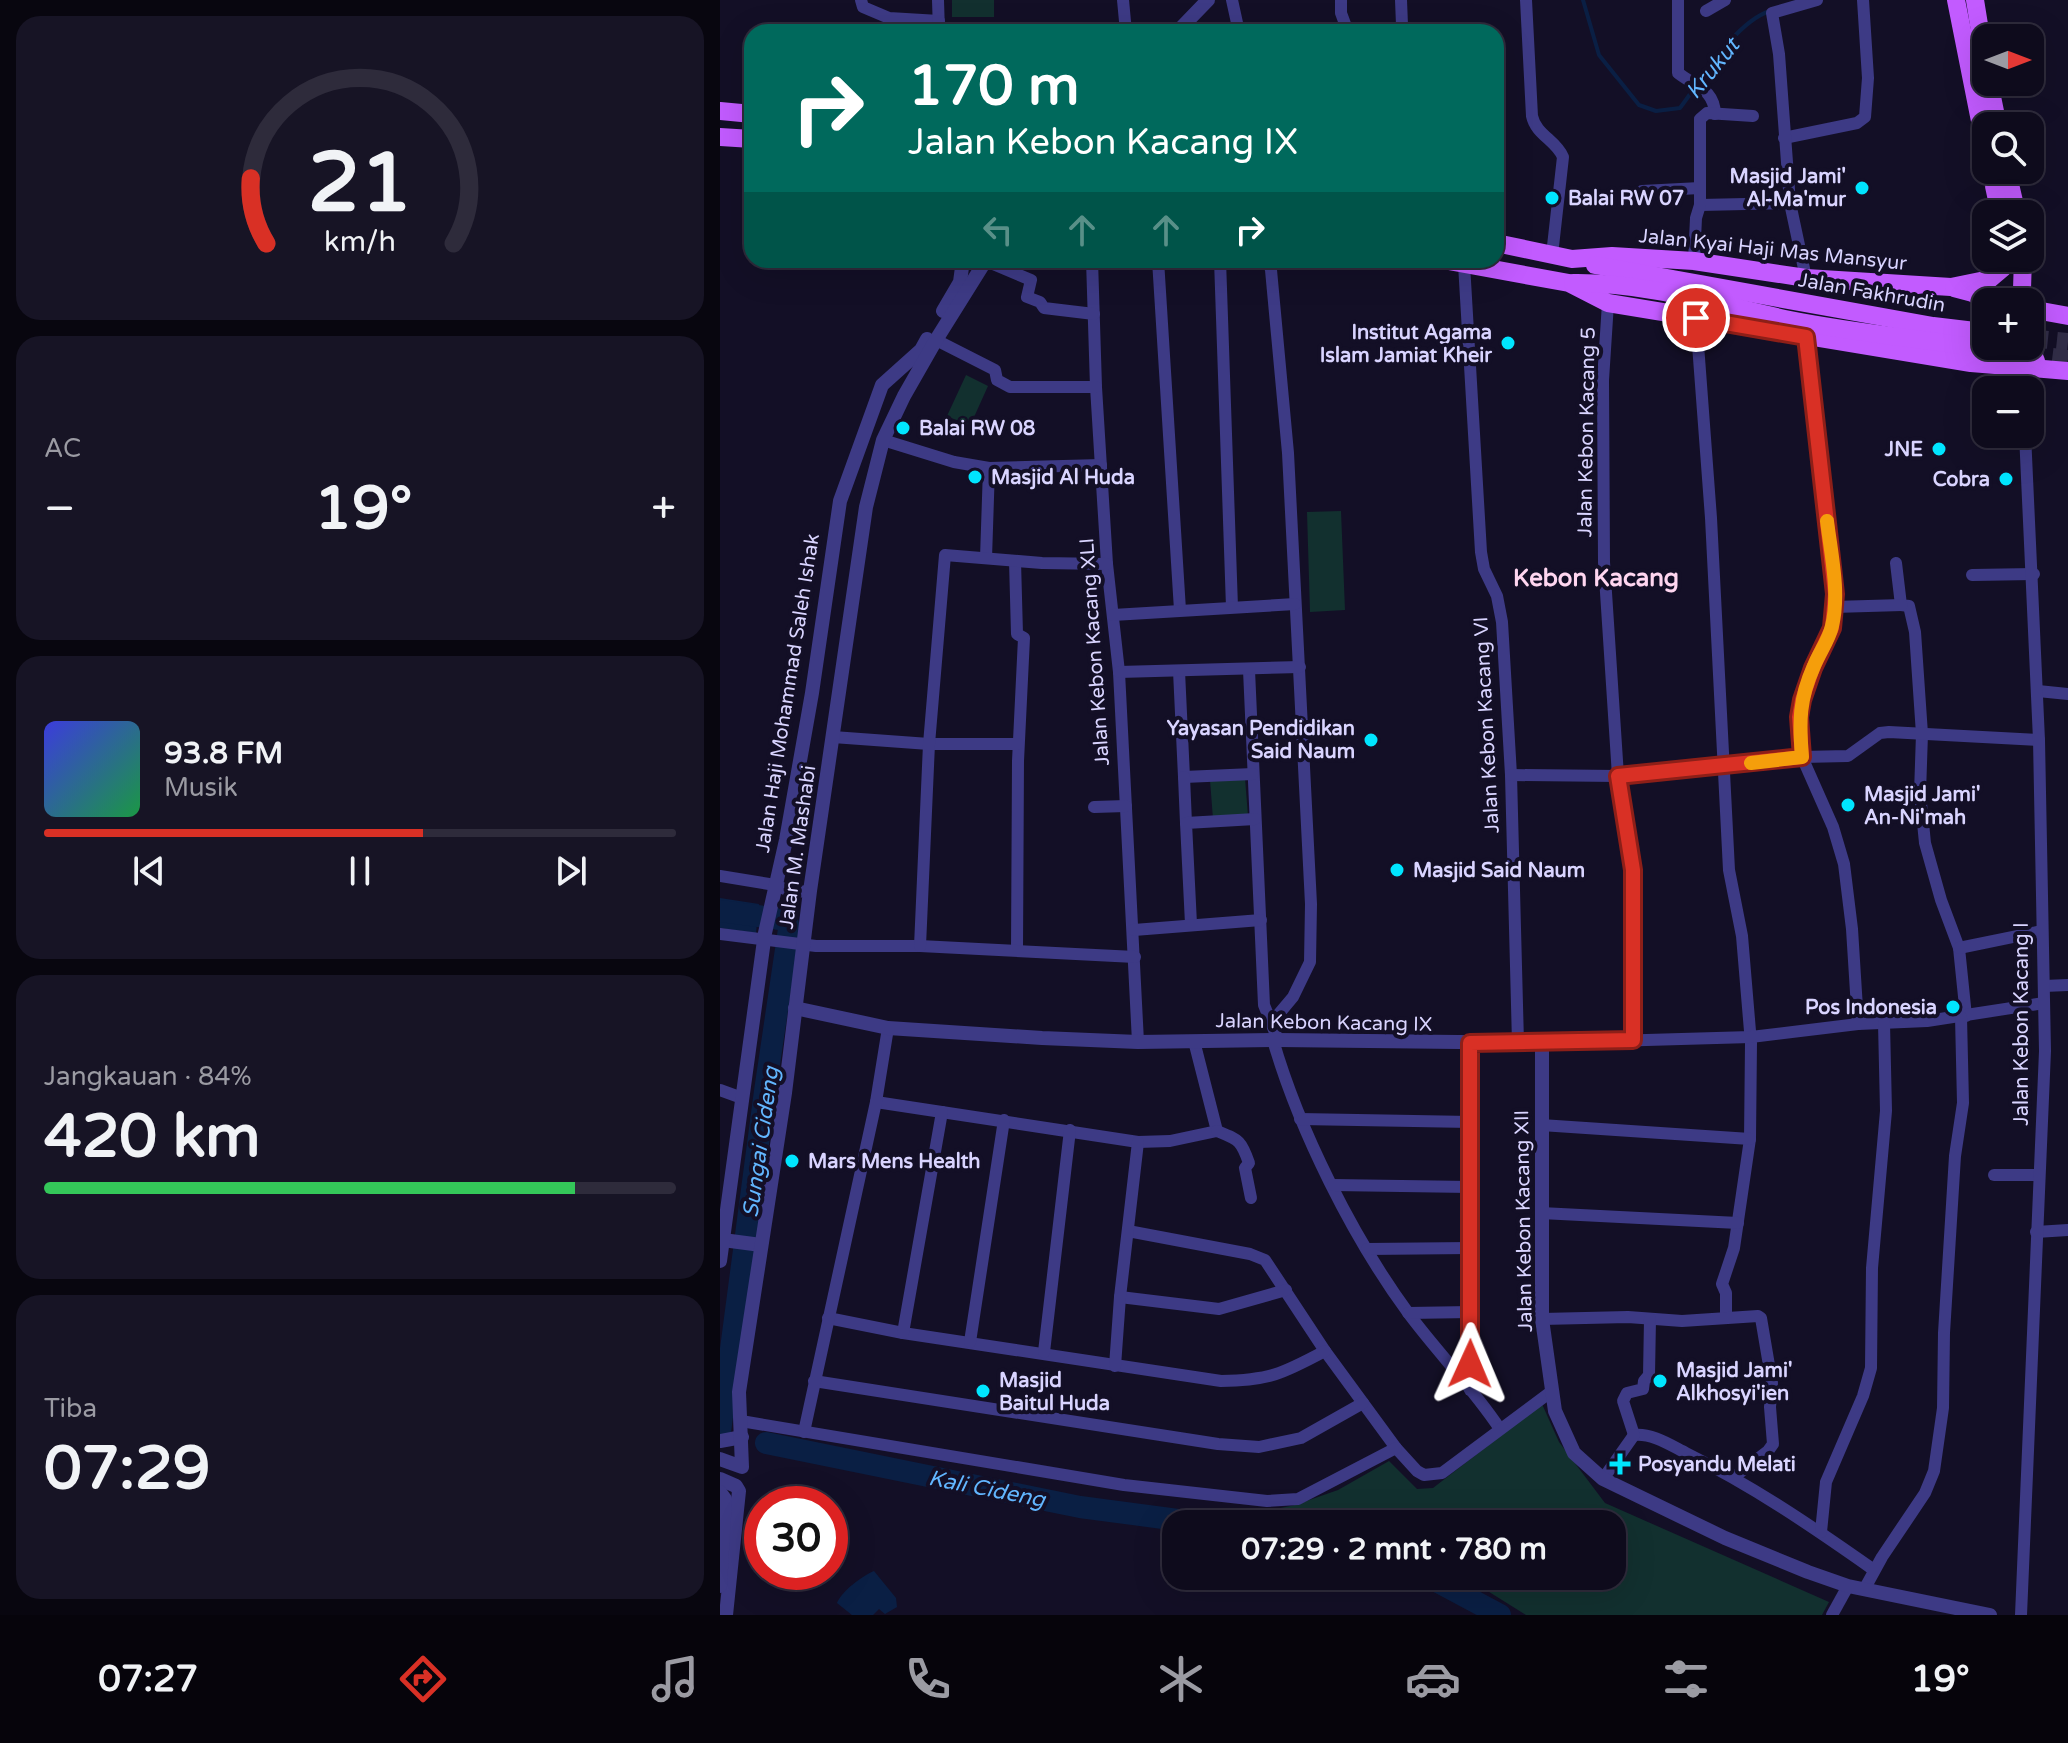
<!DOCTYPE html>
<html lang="id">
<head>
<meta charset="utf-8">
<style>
	:root { --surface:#0e0b1c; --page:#171425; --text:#f1f3f6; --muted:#9b9ba3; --line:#2e2b3b; --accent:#d93025 }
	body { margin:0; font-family:"Varela Round",sans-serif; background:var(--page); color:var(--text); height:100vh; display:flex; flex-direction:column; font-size:30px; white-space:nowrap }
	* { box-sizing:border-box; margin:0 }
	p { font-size:26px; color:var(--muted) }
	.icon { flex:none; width:44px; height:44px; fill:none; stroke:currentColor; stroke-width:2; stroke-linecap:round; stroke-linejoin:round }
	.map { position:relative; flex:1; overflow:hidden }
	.sheet { display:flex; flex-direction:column; gap:16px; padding:16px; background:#08060f; width:720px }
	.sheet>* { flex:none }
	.guide { position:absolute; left:24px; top:24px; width:760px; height:244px; border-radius:24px; box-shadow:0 8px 32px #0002,0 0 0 2px var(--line); background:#00695c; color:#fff; overflow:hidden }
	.needle { width:52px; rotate:90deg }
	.tools { position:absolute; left:1252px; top:24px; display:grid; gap:16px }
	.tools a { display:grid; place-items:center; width:72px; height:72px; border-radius:16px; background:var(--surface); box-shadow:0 8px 32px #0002,0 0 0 2px var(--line); font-size:40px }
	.speed { position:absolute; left:24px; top:1486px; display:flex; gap:16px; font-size:40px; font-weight:700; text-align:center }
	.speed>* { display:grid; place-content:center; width:104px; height:104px; border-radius:50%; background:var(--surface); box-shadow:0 8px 32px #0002,0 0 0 2px var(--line); line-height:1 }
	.speed .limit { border:12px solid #d22; background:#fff; color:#111 }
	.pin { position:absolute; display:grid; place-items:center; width:68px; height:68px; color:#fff; margin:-34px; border:4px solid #fff; border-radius:50%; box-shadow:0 2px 8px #0007 }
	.me { position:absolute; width:88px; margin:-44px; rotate:1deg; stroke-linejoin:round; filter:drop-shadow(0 0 6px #0008) }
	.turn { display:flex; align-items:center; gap:28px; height:168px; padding:0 32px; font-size:36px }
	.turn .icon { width:104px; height:104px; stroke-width:2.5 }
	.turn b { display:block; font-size:56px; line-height:68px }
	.lanes { display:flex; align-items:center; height:76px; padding:0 32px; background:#0003; justify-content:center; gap:40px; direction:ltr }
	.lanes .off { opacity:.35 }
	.big { font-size:60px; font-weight:700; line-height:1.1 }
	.sheet .widget { flex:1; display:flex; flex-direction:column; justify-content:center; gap:12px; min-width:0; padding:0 28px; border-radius:24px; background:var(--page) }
	.sheet .dial { align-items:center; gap:0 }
	.dial svg { height:208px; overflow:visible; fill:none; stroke:var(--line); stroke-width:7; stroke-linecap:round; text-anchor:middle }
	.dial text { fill:var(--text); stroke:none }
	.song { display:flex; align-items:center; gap:24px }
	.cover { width:96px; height:96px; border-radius:12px; background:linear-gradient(135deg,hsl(240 70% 55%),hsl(140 70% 35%)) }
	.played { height:8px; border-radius:4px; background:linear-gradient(90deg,var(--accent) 60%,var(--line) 60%) }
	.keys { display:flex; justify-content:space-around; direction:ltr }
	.heat { display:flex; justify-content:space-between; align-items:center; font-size:44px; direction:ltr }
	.charge { height:12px; border-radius:6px; background:linear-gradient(90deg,#34c759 84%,var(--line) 0) }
	.trip { position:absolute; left:442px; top:1510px; width:464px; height:80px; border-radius:24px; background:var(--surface); box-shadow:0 8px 32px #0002,0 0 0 2px var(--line); font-weight:700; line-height:80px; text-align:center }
	.menu { display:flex; height:128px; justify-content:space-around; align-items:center; background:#06040b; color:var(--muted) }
	.menu .icon { width:56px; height:56px }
	.menu .active { color:var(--accent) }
	.menu b { font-size:36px; color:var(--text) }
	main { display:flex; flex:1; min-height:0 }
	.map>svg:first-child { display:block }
	.green { fill:#12302f }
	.water { fill:#0a1f44 }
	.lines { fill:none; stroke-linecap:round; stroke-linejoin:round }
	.stream { stroke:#0a1f44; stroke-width:4 }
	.river { stroke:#0a1f44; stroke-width:22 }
	.primary-tunnel { stroke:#312d47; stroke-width:18; stroke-dasharray:18 9; stroke-linecap:butt }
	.minor { stroke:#3d3a85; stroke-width:12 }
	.tertiary { stroke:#3d3a85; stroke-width:14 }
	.primary { stroke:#c25bff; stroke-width:18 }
	.primary-bridge { stroke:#c25bff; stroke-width:18 }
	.route-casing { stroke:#8d1f18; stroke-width:20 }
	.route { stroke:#d93025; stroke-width:14 }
	.slow { stroke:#f59e0b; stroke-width:14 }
	.poi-dot { fill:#00e5ff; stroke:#130f26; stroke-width:3 }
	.labels { text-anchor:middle; stroke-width:8; stroke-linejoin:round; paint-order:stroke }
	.poi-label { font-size:20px; font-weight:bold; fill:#d9d4ff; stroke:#130f26; text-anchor:start }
	.street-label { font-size:20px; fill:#d9d4ff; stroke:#130f26 }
	.water-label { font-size:22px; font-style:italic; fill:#62b6ff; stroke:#130f26 }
	.quarter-label { font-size:24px; font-weight:bold; fill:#ffd6f0; stroke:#130f26 }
</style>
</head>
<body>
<main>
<section class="sheet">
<div class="widget dial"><svg viewBox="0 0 100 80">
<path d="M14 69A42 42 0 1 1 86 69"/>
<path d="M14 69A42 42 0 0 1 8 44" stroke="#d93025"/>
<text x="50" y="56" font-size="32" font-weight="700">21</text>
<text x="50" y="72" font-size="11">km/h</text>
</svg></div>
<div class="widget"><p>AC</p>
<div class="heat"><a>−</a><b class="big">19°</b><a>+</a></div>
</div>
<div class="widget">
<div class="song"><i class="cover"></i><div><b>93.8 FM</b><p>Musik</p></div></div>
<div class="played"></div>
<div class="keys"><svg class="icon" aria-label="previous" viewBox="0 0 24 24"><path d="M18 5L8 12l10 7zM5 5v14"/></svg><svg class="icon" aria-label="pause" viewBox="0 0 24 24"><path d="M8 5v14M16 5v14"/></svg><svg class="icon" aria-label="next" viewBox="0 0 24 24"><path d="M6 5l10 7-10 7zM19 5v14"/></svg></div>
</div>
<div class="widget"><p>Jangkauan · 84%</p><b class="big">420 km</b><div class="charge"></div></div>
<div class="widget"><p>Tiba</p><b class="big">07:29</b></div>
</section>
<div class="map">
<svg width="1348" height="1615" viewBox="0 0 1348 1615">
	<rect width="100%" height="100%" fill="#130f26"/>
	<g class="green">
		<rect x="232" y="0" width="42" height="17"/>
		<polygon points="246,375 268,386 250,426 227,416"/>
		<polygon points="621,511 625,610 590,612 587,512"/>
		<polygon points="525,778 528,816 493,819 490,780"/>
		<polygon points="822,1404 839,1442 885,1503 1109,1602 1102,1615 806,1615 766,1590 736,1576 892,1576 892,1524 586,1524 541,1512 575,1505 618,1490 669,1461 697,1489 713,1488"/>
	</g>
	<g class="water">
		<polygon points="0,898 39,904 36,933 0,928"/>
		<path d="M154 1571 176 1598 177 1607 165 1614 159 1609 153 1615H132L117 1603C122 1591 142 1576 154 1571Z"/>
	</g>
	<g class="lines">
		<path class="stream" d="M863 0 879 55 919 105 936 111 960 108C982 79 1015 22 1050 11"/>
		<g class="river">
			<polyline points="0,911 67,920 69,929 45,1091 0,1432"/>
			<polyline points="46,1443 360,1507 488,1524"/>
			<polyline points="707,1576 780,1615"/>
		</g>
		<g class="primary-tunnel">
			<polyline points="1262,131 1266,151"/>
			<polyline points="1270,170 1274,186"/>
			<polyline points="1310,338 1348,342"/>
			<polyline points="1252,347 1348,359"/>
		</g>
		<g class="minor">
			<polyline points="141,0 143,7 169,18 219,21"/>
			<polyline points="218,0 219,32"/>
			<polyline points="403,0 406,32"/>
			<polyline points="512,0 519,32"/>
			<polyline points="621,0 621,13 628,32"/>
			<polyline points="681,0 682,25"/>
			<path d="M806 0 812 116C816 135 836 140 843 157L832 255"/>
			<path d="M958 0V73C976 87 994 89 995 114"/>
			<polyline points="986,11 1005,0"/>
			<polyline points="1064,138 1137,123 1145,117 1148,78 1143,0"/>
			<polyline points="922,191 980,188"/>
			<polyline points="980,205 1070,203"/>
			<polyline points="372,260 376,387 387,564 399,672 418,1042"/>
			<polyline points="438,260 460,610"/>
			<polyline points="500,260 512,607"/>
			<polyline points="548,260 551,270 568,453 591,904 590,962 573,997 552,1022"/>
			<polyline points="266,261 311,280 307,297 320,302 324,308 374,314"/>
			<polyline points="974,261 976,218 980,205 980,119 987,113 1033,116"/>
			<polyline points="744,264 761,552 764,569 777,596 782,622 791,775 798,1043"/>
			<polyline points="1086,278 1070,203 1059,54 1052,13 1097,0"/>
			<polyline points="888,303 883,380 884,562 898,776 913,870 913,1040"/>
			<polyline points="976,318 991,518 1009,870 1022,936 1031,1043 1030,1139 1014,1248 1002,1284 1006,1293 1006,1318"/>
			<polyline points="1086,337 1115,594 1112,628 1093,668 1079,717 1082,757 1113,827 1124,864 1132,929 1138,1024"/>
			<polyline points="216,340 275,370 277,380 290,387 376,387"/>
			<polyline points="1301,366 1303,390"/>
			<polyline points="163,440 234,462 269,468 381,465"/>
			<polyline points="266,558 269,468"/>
			<polyline points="295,561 297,634 304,638 298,761 297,950"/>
			<polyline points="1176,563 1181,605 1189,606 1195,632 1202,734 1200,793 1205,843 1221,900 1239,948 1246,1016"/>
			<polyline points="1252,575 1314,574"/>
			<polyline points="1114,607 1182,605"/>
			<polyline points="393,615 575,604"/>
			<polyline points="529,670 544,1005 558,1040"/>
			<polyline points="459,671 464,777 533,774"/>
			<polyline points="399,672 580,667"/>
			<polyline points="1318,691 1348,694"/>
			<polyline points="113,737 209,744 298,744"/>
			<polyline points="791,775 898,776 1082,757 1128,756 1160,733 1169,732 1319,740"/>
			<polyline points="464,777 466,823"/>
			<polyline points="374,807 406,806"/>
			<polyline points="0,876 55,885 72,892 90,891"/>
			<polyline points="471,924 466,823 535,819"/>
			<polyline points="414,930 541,920"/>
			<polyline points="0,934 96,946 200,946 415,957"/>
			<polyline points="200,946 209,744 225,555 322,563 387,564"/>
			<polyline points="1239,948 1322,931"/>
			<polyline points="1324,986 1348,985"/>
			<path d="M553 1040C579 1130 633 1238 689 1314 718 1353 753 1388 780 1429"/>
			<polyline points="474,1041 497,1131"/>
			<polyline points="750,1043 750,1390"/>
			<polyline points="822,1043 1031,1037 1138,1024 1207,1021 1324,1003"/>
			<polyline points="0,1090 22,1098"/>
			<polyline points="156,1102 418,1142 450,1141 497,1131"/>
			<polyline points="580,1119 751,1122"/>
			<polyline points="821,1125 1030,1139"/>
			<path d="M497 1131C519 1140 521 1140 529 1163L525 1168 531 1198"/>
			<polyline points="1274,1175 1318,1175"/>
			<polyline points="613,1185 750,1187"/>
			<polyline points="821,1213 1018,1223"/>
			<polyline points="408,1231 530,1254 545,1260 605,1351 676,1448 697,1471 704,1475 722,1473 832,1391"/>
			<polyline points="1316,1232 1348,1230"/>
			<polyline points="647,1249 750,1248"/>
			<polyline points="400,1297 499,1309 566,1290"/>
			<polyline points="688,1313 751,1312"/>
			<path d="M108 1318 183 1333 501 1381C550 1380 562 1374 605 1351"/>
			<polyline points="822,1319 908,1317 962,1321 1038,1316 1041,1318 1052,1383 1050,1407 1053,1444 1048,1451 1014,1477"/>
			<polyline points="183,1333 222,1112"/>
			<polyline points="250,1342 284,1120"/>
			<polyline points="324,1352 350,1130"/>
			<polyline points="395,1366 400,1297 418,1142"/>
			<polyline points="94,1381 498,1444 539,1447 581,1438 643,1403"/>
			<polyline points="21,1421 404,1485 547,1501 578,1499 676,1448"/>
			<polyline points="84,1432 156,1102 168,1028"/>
			<path d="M914 1435C932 1433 950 1445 966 1453 1033 1486 1093 1527 1154 1570"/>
			<polyline points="914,1435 903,1401 907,1393 923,1389 924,1381 929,1375 930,1319"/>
			<polyline points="883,1479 914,1435"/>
			<polyline points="1101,1532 1106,1482 1143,1396 1151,1368 1152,1268 1166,1111 1164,1023"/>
			<polyline points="1145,1588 1162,1557 1205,1493 1214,1471 1223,1408 1224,1333 1235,1156 1243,1103 1241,1017"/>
			<polyline points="1112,1615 1128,1586"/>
			<polyline points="1301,1615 1325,1051 1319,740 1305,434"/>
		</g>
		<g class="tertiary">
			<polyline points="457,32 488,0"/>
			<polyline points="223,311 240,282 243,260"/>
			<polyline points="75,1008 168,1028 322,1038 418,1042 558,1040 822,1043 822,1319 835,1411 854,1453 883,1479 1005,1538 1088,1572 1128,1586 1270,1615"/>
			<polyline points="3,1240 41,1245"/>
			<polyline points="0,1261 45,933 66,840 92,693 120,501 162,385 201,350 207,339"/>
			<polyline points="0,1441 22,1437"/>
			<polyline points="0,1459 22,1467 19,1392 65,1093 90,891 146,507 163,440 184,396 216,340 266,260"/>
			<polyline points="0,1479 16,1486 19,1491 6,1615"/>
			<polyline points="0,1492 5,1499 0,1586"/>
		</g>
		<g class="primary">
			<polyline points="1236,0 1262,131"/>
			<polyline points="1255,0 1266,68"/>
			<polyline points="1269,82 1278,126"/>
			<polyline points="0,111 32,114"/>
			<polyline points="0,137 32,139"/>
			<polyline points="1289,180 1297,214"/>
			<polyline points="1274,186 1280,214"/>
			<polyline points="776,243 852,259 892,256 974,261 1086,278 1231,287 1270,279 1283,268 1286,258"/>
			<polyline points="723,260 849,283 888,303 1251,363 1348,371"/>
			<polyline points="875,265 1213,326 1255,331"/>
			<path d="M853 283C924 282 1000 305 1070 320 1130 332 1192 338 1252 347"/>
			<polyline points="1234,288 1253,293 1266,302"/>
			<polyline points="1298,302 1302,289 1303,258"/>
			<polyline points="1310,309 1348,316"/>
		</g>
		<g class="primary-bridge">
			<polyline points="1309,346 1316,361"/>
			<polyline points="1259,356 1268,346"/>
		</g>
	</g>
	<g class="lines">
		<defs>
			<polyline id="route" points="750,1364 750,1043 913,1040 913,870 898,776 1082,757 1079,717 1082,700 1093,668 1112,628 1115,594 1086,337 976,318"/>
		</defs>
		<use href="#route" class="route-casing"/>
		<use href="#route" class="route"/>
		<path class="slow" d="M1031 763 1082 757C1079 722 1079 699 1094 666 1099 653 1109 640 1112 626 1120 593 1111 554 1107 521"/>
	</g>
	<g class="poi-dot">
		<circle cx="1142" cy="188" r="8"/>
		<circle cx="832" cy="198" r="8"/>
		<circle cx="788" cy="343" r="8"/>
		<circle cx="183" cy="428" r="8"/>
		<circle cx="1219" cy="449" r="8"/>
		<circle cx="255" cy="477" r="8"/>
		<circle cx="1286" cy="479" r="8"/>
		<circle cx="651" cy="740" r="8"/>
		<circle cx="1128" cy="805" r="8"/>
		<circle cx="677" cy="870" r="8"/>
		<circle cx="1233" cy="1007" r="8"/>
		<circle cx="72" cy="1161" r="8"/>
		<circle cx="940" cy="1381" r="8"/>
		<circle cx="263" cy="1391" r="8"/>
		<path d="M896 1452h8v8h8v8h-8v8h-8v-8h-8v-8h8z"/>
	</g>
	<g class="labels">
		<g class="poi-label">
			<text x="1126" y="183" text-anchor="end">Masjid Jami'<tspan x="1126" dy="23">Al-Ma'mur</tspan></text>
			<text x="848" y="205">Balai RW 07</text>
			<text x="772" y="339" text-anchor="end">Institut Agama<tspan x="772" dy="23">Islam Jamiat Kheir</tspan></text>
			<text x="199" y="435">Balai RW 08</text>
			<text x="1203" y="456" text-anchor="end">JNE</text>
			<text x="271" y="484">Masjid Al Huda</text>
			<text x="1270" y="486" text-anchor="end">Cobra</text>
			<text x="635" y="735" text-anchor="end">Yayasan Pendidikan<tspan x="635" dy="23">Said Naum</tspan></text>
			<text x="1144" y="801">Masjid Jami'<tspan x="1144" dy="23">An-Ni'mah</tspan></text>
			<text x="693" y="877">Masjid Said Naum</text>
			<text x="1217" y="1014" text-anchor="end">Pos Indonesia</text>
			<text x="88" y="1168">Mars Mens Health</text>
			<text x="956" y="1377">Masjid Jami'<tspan x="956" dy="23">Alkhosyi'ien</tspan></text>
			<text x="279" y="1387">Masjid<tspan x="279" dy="23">Baitul Huda</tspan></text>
			<text x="918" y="1471">Posyandu Melati</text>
		</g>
		<g class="street-label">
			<text transform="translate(1053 249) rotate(6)" y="7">Jalan Kyai Haji Mas Mansyur</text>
			<text transform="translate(1152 292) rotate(10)" y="7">Jalan Fakhrudin</text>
			<text transform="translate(866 432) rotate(-89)" y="7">Jalan Kebon Kacang 5</text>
			<text transform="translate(374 652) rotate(-94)" y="7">Jalan Kebon Kacang XLI</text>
			<text transform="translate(67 693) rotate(-81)" y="7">Jalan Haji Mohammad Saleh Ishak</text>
			<text transform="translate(766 725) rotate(-93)" y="7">Jalan Kebon Kacang VI</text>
			<text transform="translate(77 847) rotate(-82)" y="7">Jalan M. Mashabi</text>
			<text transform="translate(604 1022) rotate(1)" y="7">Jalan Kebon Kacang IX</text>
			<text transform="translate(1301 1024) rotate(-90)" y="7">Jalan Kebon Kacang I</text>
			<text transform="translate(803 1221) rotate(-91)" y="7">Jalan Kebon Kacang XII</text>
		</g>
		<g class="water-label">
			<text transform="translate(992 68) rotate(-51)" y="8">Krukut</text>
			<text transform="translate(40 1142) rotate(-82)" y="8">Sungai Cideng</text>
			<text transform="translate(267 1488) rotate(11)" y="8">Kali Cideng</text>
		</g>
		<g class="quarter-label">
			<text x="876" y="586">Kebon Kacang</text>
		</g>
	</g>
</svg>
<div class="tools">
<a><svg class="needle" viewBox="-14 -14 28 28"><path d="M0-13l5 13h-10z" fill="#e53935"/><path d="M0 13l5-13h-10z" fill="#9b9ba3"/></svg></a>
<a><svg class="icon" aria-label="search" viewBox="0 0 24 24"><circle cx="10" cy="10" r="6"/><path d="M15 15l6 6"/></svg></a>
<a><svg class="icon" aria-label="layers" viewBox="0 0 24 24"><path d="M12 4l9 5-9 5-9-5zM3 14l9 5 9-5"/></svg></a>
<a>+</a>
<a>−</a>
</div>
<div class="speed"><div class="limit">30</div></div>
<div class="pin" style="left:976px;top:318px;background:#d93025"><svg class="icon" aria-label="arrive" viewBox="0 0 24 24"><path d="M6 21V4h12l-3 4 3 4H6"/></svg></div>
<svg class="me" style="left:750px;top:1364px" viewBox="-20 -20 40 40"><path d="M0-17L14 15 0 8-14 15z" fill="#d93025" stroke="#fff" stroke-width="4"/></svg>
<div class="trip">07:29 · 2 mnt · 780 m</div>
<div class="guide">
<div class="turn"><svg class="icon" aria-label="right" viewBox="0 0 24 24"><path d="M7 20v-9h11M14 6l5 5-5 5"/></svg><div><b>170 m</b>Jalan Kebon Kacang IX</div></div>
<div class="lanes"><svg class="icon off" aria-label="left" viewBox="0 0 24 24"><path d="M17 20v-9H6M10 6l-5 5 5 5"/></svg><svg class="icon off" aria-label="ahead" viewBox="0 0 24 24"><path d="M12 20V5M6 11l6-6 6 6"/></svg><svg class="icon off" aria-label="ahead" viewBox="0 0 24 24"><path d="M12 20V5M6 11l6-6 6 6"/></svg><svg class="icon" aria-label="right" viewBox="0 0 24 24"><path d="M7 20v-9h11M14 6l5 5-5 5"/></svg></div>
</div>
</div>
</main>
<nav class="menu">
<b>07:27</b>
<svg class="icon active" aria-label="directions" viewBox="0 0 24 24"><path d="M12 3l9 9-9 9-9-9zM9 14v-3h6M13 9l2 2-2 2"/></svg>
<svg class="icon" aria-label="music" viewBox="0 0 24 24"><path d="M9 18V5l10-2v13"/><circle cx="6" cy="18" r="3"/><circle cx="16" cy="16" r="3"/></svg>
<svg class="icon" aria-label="phone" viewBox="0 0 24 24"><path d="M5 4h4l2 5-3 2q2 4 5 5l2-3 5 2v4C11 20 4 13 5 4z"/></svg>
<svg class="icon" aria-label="climate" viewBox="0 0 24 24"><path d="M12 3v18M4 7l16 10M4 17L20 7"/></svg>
<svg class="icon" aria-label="car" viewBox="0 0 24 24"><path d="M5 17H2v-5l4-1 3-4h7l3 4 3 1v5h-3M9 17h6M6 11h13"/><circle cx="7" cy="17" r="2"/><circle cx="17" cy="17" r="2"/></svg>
<svg class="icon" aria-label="filters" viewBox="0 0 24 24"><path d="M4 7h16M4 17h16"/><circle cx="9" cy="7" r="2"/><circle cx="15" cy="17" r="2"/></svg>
<b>19°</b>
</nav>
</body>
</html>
